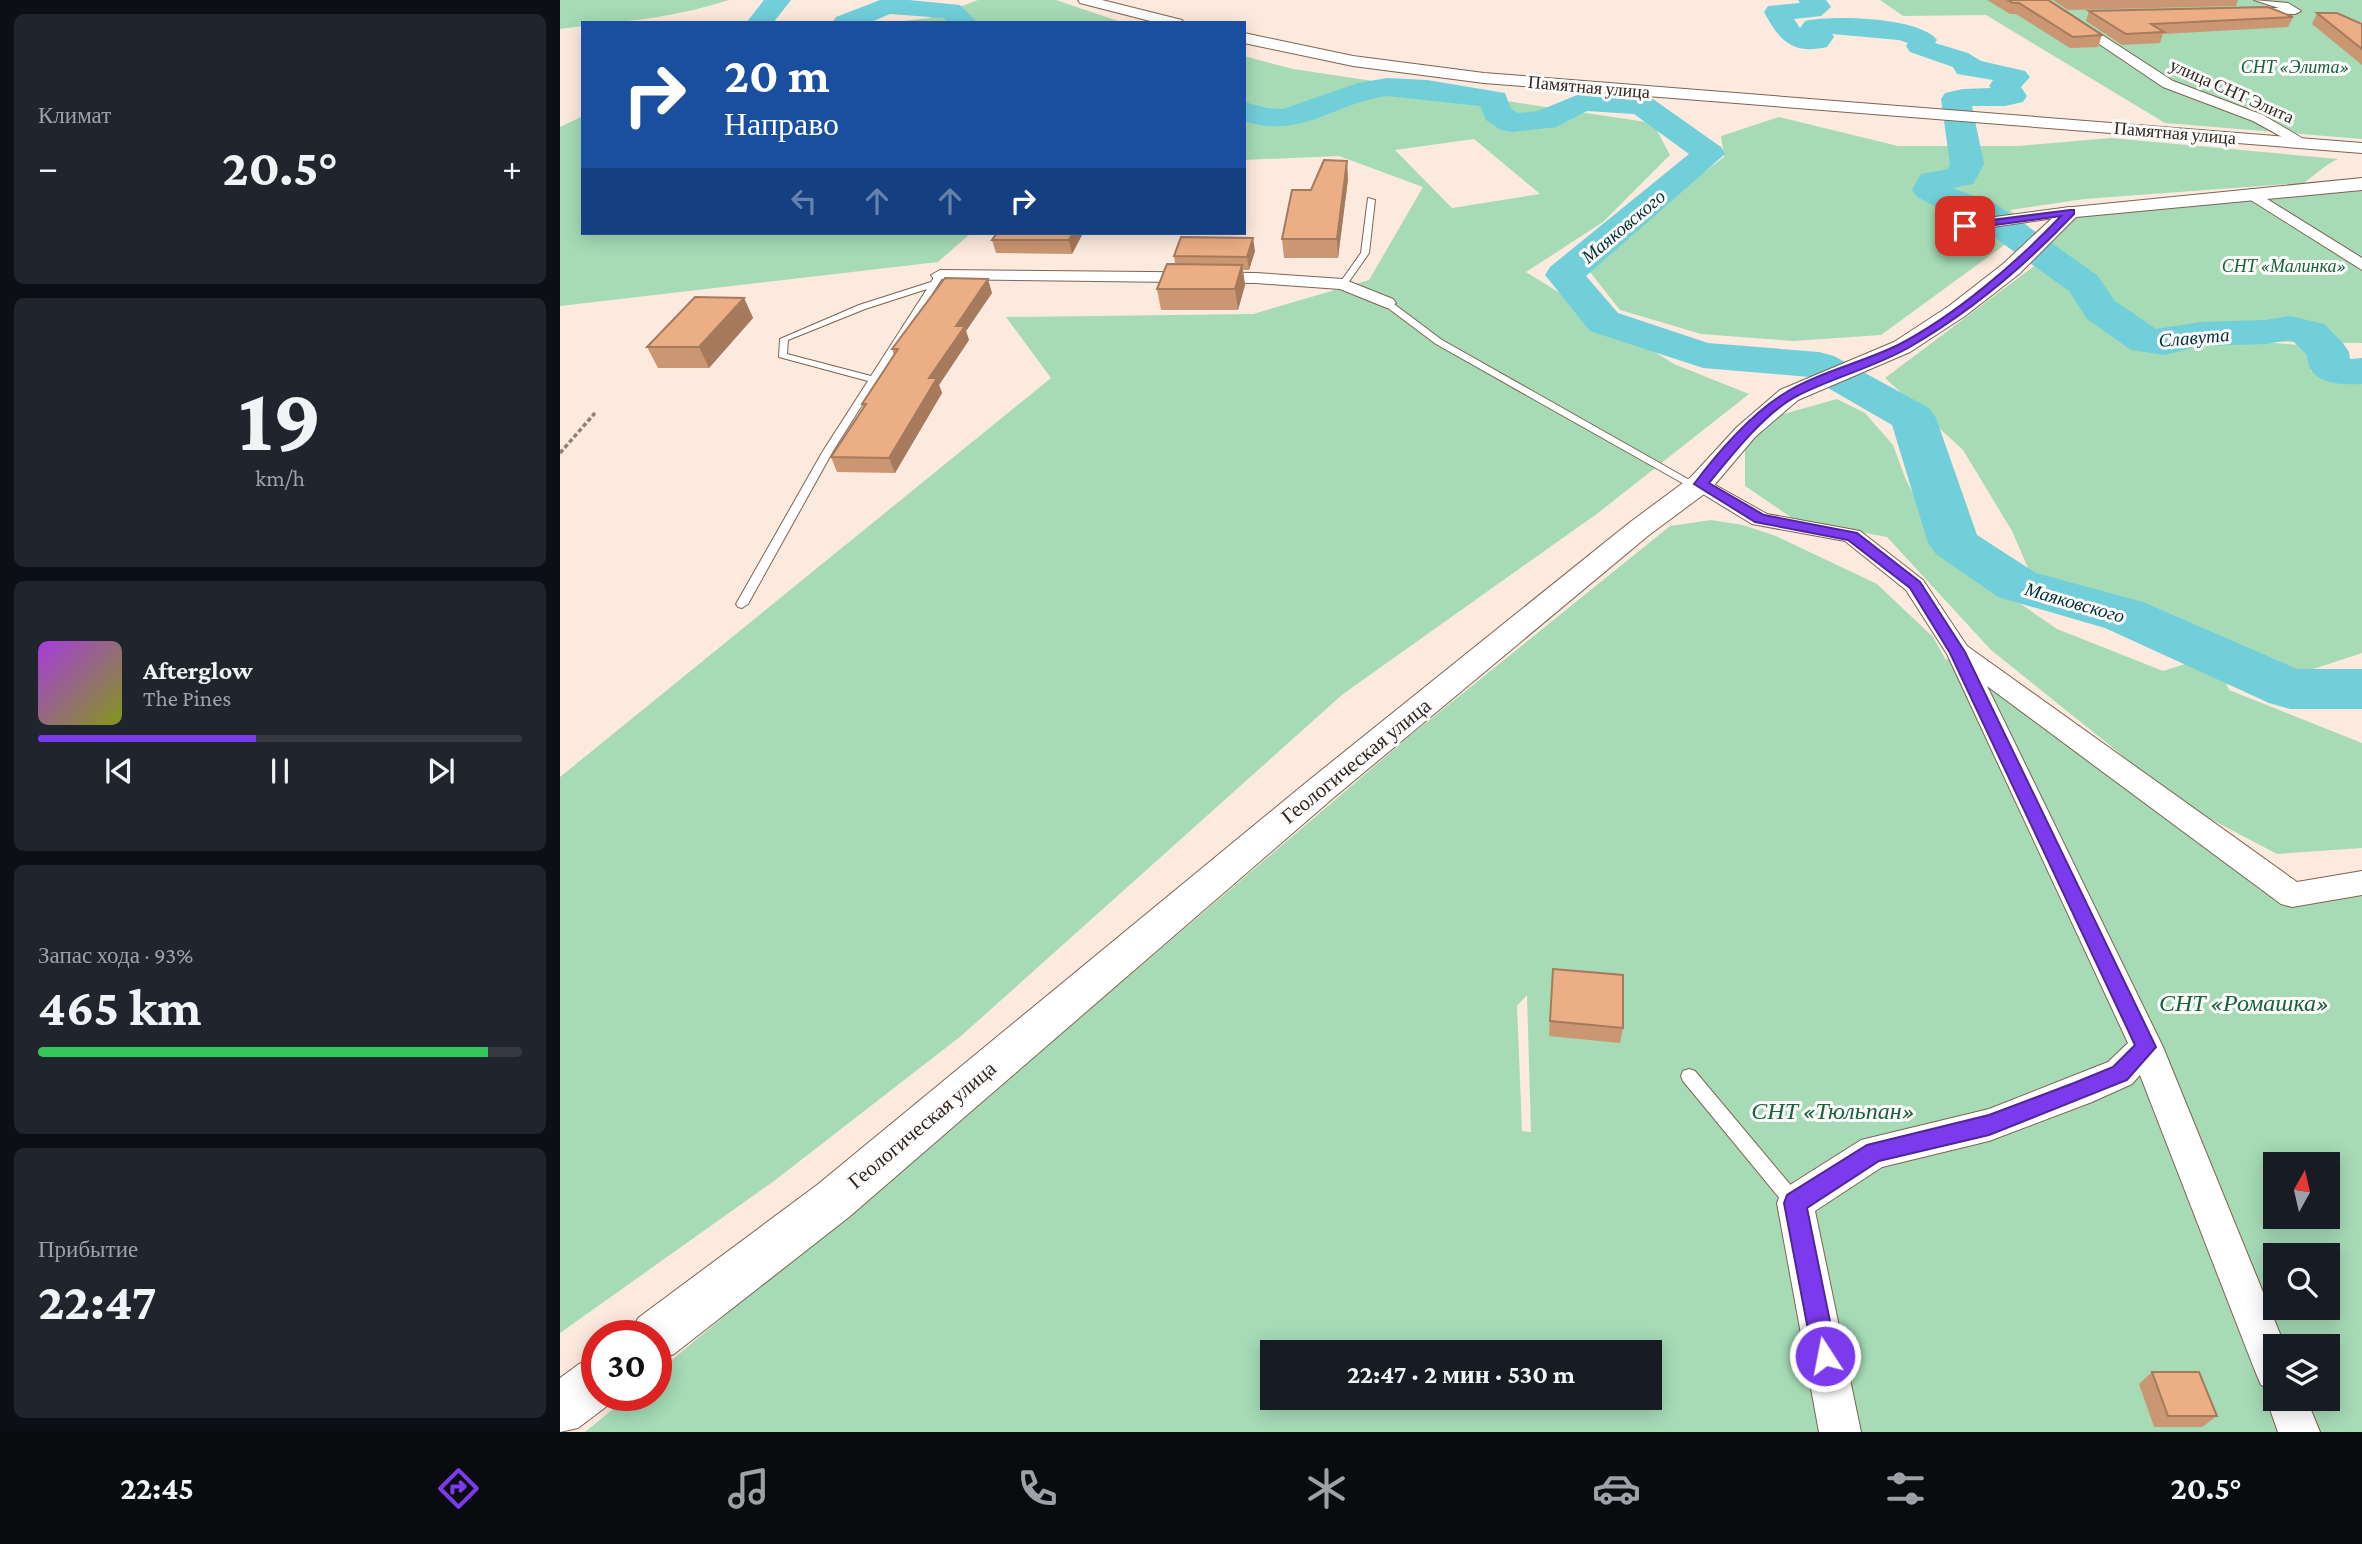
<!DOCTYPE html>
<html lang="ru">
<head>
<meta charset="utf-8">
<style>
	:root { --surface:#171b24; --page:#20242c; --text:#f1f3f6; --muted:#9ea1a6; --line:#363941; --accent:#7c3aed }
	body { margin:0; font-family:"Crimson Pro",serif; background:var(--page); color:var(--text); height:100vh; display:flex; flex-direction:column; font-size:26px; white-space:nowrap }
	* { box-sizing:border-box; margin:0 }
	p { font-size:23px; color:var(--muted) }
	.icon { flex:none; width:38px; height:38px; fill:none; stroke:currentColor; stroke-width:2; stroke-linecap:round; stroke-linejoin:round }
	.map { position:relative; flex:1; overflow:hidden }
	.side { display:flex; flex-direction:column; gap:14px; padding:14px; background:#0d0f14; width:560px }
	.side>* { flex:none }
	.banner { position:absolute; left:21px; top:21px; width:665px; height:214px; border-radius:0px; box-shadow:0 4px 18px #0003; background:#1a4fa0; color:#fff; overflow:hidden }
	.needle { width:46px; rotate:8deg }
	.tools { position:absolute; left:1703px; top:1152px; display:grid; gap:14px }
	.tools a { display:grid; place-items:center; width:77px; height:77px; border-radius:0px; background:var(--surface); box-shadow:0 4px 18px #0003; font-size:35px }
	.speed { position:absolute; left:21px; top:1320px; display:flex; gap:14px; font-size:35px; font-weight:700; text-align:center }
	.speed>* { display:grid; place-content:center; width:91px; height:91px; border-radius:50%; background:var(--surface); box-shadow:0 4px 18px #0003; line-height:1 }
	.speed .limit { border:10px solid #d22; background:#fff; color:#111 }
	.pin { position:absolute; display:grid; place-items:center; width:60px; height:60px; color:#fff; margin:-30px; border-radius:14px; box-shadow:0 4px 10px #0006 }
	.me { position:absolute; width:77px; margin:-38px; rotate:349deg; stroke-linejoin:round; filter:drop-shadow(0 0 5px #0008) }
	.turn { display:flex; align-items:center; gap:24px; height:147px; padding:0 28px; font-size:32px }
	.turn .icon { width:91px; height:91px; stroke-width:2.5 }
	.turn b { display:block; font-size:49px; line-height:60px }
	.lanes { display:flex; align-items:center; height:66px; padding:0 28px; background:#0003; justify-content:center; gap:35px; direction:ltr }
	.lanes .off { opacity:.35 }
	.big { font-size:52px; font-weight:700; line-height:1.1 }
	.side .tile { flex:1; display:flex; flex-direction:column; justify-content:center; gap:10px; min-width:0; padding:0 24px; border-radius:10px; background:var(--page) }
	.side .dial { align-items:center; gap:0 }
	.dial b { font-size:91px; line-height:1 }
	.song { display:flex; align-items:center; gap:21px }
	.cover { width:84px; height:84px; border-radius:10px; background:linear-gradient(135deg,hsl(280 70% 55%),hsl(70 70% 35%)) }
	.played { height:7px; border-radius:4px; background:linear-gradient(90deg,var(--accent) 45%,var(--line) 45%) }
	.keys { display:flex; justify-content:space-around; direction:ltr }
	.heat { display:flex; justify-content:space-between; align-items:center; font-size:38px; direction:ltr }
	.charge { height:10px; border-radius:5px; background:linear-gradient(90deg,#34c759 93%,var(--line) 0) }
	.trip { position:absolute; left:700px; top:1340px; width:402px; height:70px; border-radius:0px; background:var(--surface); box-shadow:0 4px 18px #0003; font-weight:700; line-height:70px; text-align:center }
	.menu { display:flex; height:112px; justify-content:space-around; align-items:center; background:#090b0e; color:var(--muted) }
	.menu .icon { width:49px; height:49px }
	.menu .active { color:var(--accent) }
	.menu b { font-size:32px; color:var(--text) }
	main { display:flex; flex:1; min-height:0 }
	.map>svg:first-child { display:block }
	.green { fill:#a6dbb6; fill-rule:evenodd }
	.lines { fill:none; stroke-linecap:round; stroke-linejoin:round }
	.river { fill:#71cfda; fill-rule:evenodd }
	.service-casing { stroke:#7e6351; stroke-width:2 }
	.minor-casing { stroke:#7e6351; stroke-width:2 }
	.tertiary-casing { stroke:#7e6351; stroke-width:2 }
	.path { stroke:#908177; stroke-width:3.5; stroke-dasharray:4.5 2.5; stroke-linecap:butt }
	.service { fill:#fff; fill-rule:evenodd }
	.minor { fill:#fff; fill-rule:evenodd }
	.tertiary { fill:#fff; fill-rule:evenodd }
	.wall { fill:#cb9672 }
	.shaded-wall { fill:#a57a5d }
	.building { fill:#ecae85; stroke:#a57a5d; stroke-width:2 }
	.route { fill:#7c3aed; stroke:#51269a; stroke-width:2 }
	.labels { text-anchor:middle; stroke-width:6; stroke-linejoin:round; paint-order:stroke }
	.far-park-label { font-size:18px; font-style:italic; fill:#196138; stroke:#fbfbfb }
	.far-street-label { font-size:18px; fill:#31251e; stroke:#fbfbfb }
	.far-water-label { font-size:19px; font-style:italic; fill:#003035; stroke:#fbfbfb }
	.street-label { font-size:21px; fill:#31251e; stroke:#fbfbfb }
	.near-park-label { font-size:24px; font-style:italic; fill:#196138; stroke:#fbfbfb }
</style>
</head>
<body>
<main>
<section class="side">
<div class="tile"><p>Климат</p>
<div class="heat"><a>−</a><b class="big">20.5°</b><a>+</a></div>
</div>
<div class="tile dial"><b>19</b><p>km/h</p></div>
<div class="tile">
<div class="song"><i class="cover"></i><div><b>Afterglow</b><p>The Pines</p></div></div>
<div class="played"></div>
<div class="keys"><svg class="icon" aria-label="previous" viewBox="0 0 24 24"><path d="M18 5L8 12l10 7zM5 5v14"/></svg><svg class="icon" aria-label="pause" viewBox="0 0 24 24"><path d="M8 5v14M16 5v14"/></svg><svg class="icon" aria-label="next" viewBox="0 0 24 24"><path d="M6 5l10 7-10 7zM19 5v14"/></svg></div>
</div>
<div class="tile"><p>Запас хода · 93%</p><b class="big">465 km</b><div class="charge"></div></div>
<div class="tile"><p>Прибытие</p><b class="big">22:47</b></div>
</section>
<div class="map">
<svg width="1802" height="1432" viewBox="0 0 1802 1432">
	<rect width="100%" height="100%" fill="#fdeade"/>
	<g class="green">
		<path d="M0 0H169C122 15 72 23 23 23V26L0 29Z"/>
		<polygon points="418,0 496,0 564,23 325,23 369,18"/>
		<polygon points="1320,0 1802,0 1802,139 1605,123 1426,15 1343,16"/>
		<path d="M684 56 733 69 1093 123 1110 155 1043 222 966 272 1114 364 1189 394 1038 513 783 694 401 1036 214 1181 0 1333V777L491 378 446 317 693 314 809 280 863 187 779 156 684 160ZM914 139 980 194 892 208 835 150Z"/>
		<polygon points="23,116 23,233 411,233 378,262 0,306 0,127"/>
		<path d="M1219 117 1338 146H1458L1551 138 1778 159C1765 164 1755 176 1743 183L1524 199 1450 210 1469 227 1321 335 1233 341 1141 334 1060 310 1030 272C1070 228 1117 193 1164 157L1161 136Z"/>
		<polygon points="1802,184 1802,343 1685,341 1756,346 1750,357 1751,371 1787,378 1802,378 1802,653 1729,677 1616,623 1471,575 1452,531 1403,450 1325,378 1474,266 1505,282 1560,331 1597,348 1647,341 1586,341 1541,310 1478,246 1510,212"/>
		<polygon points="1277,399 1305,413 1333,445 1346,480 1370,525 1442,591 1497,629 1603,671 1638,660 1662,672 1669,690 1802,743 1802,848 1717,854 1624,805 1431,650 1327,537 1235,520 1185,486 1185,446 1220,415"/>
		<path d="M1151 520 1183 525 1216 536 1317 584 1373 637 1386 660 1398 652 1732 895 1802 883V1432H25L70 1395H96V1373L418 1105 851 735 1110 526ZM967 995 971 1132H970L962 1131 957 1006ZM1715 1164H1768V1216H1715ZM1715 1255H1768V1307H1715ZM1715 1346H1768V1398H1715ZM712 1353H1090V1398H712Z"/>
	</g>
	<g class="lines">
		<g class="river">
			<polygon points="204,0 231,0 213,23 186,23"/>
			<polygon points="349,0 400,5 418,23 389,23 384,18 330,14 309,23 272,23 276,17 320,0"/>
			<path d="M1238 0H1266L1271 7 1261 16 1234 19 1240 28 1245 21C1271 15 1360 17 1377 40L1375 43 1408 53 1421 61 1465 71 1470 77 1461 87 1467 96 1463 102 1445 106H1412L1424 164 1413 184 1392 188 1436 204 1537 275 1555 301 1596 329 1640 322 1706 320 1730 316 1764 324 1783 343 1789 352 1790 359 1802 358V384C1778 385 1748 384 1747 355L1734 342 1729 340 1706 344 1640 346 1605 355 1571 350 1527 319 1509 291 1410 220 1374 206 1357 197 1352 190 1361 174 1388 169 1390 164 1381 99 1385 93 1403 89 1431 88 1429 86 1433 80 1397 74 1393 67 1350 52 1346 46 1348 43 1339 40 1272 34 1274 37 1267 47C1232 55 1219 40 1204 12L1208 6 1240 3Z"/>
			<path d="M827 78 867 80 945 93 951 109 958 113 978 111 1022 93 1093 99 1161 147 1165 154 1026 276 1058 313 1148 343 1259 352 1274 356 1369 408 1376 418 1417 535 1476 573 1583 602 1737 669H1802V709H1730L1709 703 1545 628 1438 597 1376 554 1368 543 1332 425 1249 377 1143 368 1030 331 985 275 990 267 1129 154 1074 114 1027 111 996 127 952 132 941 130 926 120 920 106 827 96C774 103 741 140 684 121V102L707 108 723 109 798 83Z"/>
		</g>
		<defs>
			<g id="service">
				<polygon points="808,198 815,200 809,253 786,286 780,286 779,284 801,253"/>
				<path d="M377 273 384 275 273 451 188 604 182 608 178 607 176 604 263 451 308 381 219 357 220 339 299 305 371 282ZM367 289 311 376 227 354 228 340 305 309Z"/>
				<polygon points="824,301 830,301 882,340 1142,487 1137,490 1133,489 876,344 824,305"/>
				<polygon points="1129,1069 1135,1071 1238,1194 1240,1200 1238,1206 1232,1208 1226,1206 1123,1081 1121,1076 1123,1071"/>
			</g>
			<g id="minor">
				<polygon points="1474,0 1488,0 1613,81 1703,115 1752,144 1745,148 1740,147 1693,121 1603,87"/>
				<polygon points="1694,0 1728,3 1741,11 1735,14 1679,13 1679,9 1683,8 1719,8"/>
				<polygon points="1691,189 1802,258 1802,270 1686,197 1683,194 1686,191"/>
				<polygon points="1510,207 1518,212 1516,215 1405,231 1397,226 1405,221"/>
				<polygon points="380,270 696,273 783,279 833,299 836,303 827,308 780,289 696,283 374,279 371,275"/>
				<polygon points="1141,477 1207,514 1300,531 1363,580 1407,646 1737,882 1802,871 1802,895 1732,907 1721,904 1427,686 1603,1047 1725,1346 1715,1346 1715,1398 1746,1398 1760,1432 1718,1432 1706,1398 1710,1389 1701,1385 1695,1371 1580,1075 1572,1084 1532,1102 1429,1141 1322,1167 1255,1211 1301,1432 1259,1432 1217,1203 1222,1190 1301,1140 1429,1109 1548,1062 1568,1043 1387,654 1346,590 1285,541 1192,524 1133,488 1130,483 1133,478"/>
			</g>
			<g id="tertiary">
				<polygon points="518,0 542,0 622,20 624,23 598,23 520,3"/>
				<polygon points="684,33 793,56 924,73 1802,143 1802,153 924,83 793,66 684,43"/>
				<polygon points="1802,178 1802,190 1516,217 1459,274 1405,316 1350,352 1238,400 1195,437 1151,489 1089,535 772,799 289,1217 114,1354 96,1361 96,1335 71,1335 78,1318 257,1185 748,781 1069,523 1131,477 1177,427 1220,390 1334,342 1389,306 1443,264 1503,208"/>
				<polygon points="37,1357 37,1395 57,1395 55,1400 18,1428 0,1432 0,1378 19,1364"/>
			</g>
		</defs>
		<use href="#service" class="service-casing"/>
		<use href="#minor" class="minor-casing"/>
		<use href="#tertiary" class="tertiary-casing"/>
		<polyline class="path" points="0,453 35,413"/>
		<use href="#service" class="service"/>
		<use href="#minor" class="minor"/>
		<use href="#tertiary" class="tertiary"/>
	</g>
	<g class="wall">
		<polygon points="1427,0 1488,0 1542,35 1538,47 1510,48 1456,14 1450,14"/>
		<polygon points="1493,0 1678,0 1676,6 1508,10"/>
		<polygon points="1529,11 1733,17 1728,27 1603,34 1600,43 1562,45 1526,21"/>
		<polygon points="1757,13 1801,24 1802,22 1802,65 1752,24"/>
		<polygon points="788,179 778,258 724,258 722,239 751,190"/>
		<polygon points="437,233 523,233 512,254 436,253 432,240"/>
		<polygon points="695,251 689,270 683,270 685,285 678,310 601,310 597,289 615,264 614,256"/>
		<polygon points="432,293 406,331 409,340 379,385 382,393 335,473 277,472 271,457 304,408 302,404 334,355 332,349"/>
		<polygon points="184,298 193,318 149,368 98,368 87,347"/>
		<polygon points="993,969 1063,1028 1060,1043 989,1036"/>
		<polygon points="1592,1372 1657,1416 1642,1427 1594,1427 1579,1384"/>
	</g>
	<g class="shaded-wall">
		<polygon points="787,161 788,179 778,258 777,239"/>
		<polygon points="513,233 523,233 512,254 509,240"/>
		<polygon points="693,238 695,251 689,270 687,257"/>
		<polygon points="682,265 685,285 678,310 675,289"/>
		<polygon points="428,279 432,293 406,331 409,340 379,385 382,393 335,473 329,458 396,326"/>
		<polygon points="184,298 193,318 149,368 139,347"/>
	</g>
	<g class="building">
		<polygon points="1448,0 1488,0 1542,35 1513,37 1459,3 1453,3"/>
		<polygon points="1708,7 1733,17 1591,24 1604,32 1566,34 1529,11"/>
		<polygon points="1757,13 1777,13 1802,24 1802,49"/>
		<polygon points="764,160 787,161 777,239 722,239 732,190 751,190"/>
		<polygon points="437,233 513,233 509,240 432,240"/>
		<polygon points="621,237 693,238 687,257 614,256"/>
		<polygon points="607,264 682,265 675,289 597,289"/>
		<polygon points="385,278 428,279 396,326 405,326 369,378 377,378 329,458 271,457 306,404 302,404 338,349 332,349"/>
		<polygon points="135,297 184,298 139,347 87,347"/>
		<polygon points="993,969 1063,975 1063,1028 990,1021"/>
		<polygon points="1592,1372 1639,1372 1657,1416 1608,1416"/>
	</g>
	<path class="route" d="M1510 210H1514V214C1465 266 1409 313 1348 348 1313 368 1271 378 1235 397 1205 413 1171 456 1149 483L1204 515 1297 533 1360 582 1405 652 1596 1047 1567 1080 1429 1135 1319 1161 1247 1208 1277 1356 1273 1364 1265 1368 1256 1364 1253 1356 1224 1203 1227 1195 1307 1145 1429 1115 1514 1083 1553 1067 1575 1045 1390 653 1350 588 1288 540 1195 522 1134 484C1157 453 1192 413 1225 393 1256 373 1304 362 1338 345 1396 315 1456 263 1501 216L1405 229 1401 228V224Z"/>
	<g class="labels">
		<g class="far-park-label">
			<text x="1735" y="73">СНТ «Элита»</text>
			<text x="1724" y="272">СНТ «Малинка»</text>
		</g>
		<g class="far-street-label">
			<text transform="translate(1029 87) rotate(5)" y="6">Памятная улица</text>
			<text transform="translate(1672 91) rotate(24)" y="6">улица СНТ Элита</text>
			<text transform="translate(1615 133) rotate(5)" y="6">Памятная улица</text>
		</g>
		<g class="far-water-label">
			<text transform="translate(1063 226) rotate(-40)" y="7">Маяковского</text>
			<text transform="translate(1634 337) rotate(-5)" y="7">Славута</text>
			<text transform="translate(1515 602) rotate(16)" y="7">Маяковского</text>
		</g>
		<g class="street-label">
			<text transform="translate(796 761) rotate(-39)" y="7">Геологическая улица</text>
			<text transform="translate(362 1125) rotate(-40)" y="7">Геологическая улица</text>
		</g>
		<g class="near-park-label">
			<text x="1684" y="1011">СНТ «Ромашка»</text>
			<text x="1273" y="1119">СНТ «Тюльпан»</text>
		</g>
	</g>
</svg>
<div class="tools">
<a><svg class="needle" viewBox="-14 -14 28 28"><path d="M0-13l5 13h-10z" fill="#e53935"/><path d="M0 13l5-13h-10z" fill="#9ea1a6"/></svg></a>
<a><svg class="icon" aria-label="search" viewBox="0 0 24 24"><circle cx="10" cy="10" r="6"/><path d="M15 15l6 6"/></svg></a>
<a><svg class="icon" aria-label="layers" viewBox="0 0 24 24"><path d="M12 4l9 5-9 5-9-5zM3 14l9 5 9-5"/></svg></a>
</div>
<div class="speed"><div class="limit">30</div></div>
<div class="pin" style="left:1405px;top:226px;background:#d93025"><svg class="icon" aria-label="arrive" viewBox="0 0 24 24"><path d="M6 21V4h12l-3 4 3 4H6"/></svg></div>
<svg class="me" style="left:1265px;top:1356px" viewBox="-20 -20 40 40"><circle r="17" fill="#7c3aed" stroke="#fff" stroke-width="3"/><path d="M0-11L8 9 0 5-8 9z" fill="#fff"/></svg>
<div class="trip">22:47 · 2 мин · 530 m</div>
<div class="banner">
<div class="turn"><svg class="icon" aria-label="right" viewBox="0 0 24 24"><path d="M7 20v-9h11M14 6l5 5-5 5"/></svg><div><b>20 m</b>Направо</div></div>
<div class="lanes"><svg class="icon off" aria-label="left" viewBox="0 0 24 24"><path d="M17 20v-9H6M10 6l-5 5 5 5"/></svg><svg class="icon off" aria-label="ahead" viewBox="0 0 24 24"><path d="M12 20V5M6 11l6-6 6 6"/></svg><svg class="icon off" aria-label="ahead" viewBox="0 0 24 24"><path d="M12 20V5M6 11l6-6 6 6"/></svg><svg class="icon" aria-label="right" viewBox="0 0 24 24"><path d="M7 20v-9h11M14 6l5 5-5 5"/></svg></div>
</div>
</div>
</main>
<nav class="menu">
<b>22:45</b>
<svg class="icon active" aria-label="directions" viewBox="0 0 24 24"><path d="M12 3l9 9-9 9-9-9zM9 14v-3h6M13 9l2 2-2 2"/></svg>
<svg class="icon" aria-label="music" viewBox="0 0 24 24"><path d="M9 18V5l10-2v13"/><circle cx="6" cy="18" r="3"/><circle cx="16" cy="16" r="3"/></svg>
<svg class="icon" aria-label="phone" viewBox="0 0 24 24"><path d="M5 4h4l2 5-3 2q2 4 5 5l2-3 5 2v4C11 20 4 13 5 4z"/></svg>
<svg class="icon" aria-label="climate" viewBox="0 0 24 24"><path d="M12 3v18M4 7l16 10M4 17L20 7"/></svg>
<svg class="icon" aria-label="car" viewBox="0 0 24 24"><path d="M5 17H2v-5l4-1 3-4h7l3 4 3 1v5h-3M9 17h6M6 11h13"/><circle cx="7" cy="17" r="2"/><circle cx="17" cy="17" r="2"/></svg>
<svg class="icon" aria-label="filters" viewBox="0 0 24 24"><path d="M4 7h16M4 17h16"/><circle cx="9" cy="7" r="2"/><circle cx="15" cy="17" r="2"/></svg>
<b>20.5°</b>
</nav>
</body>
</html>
